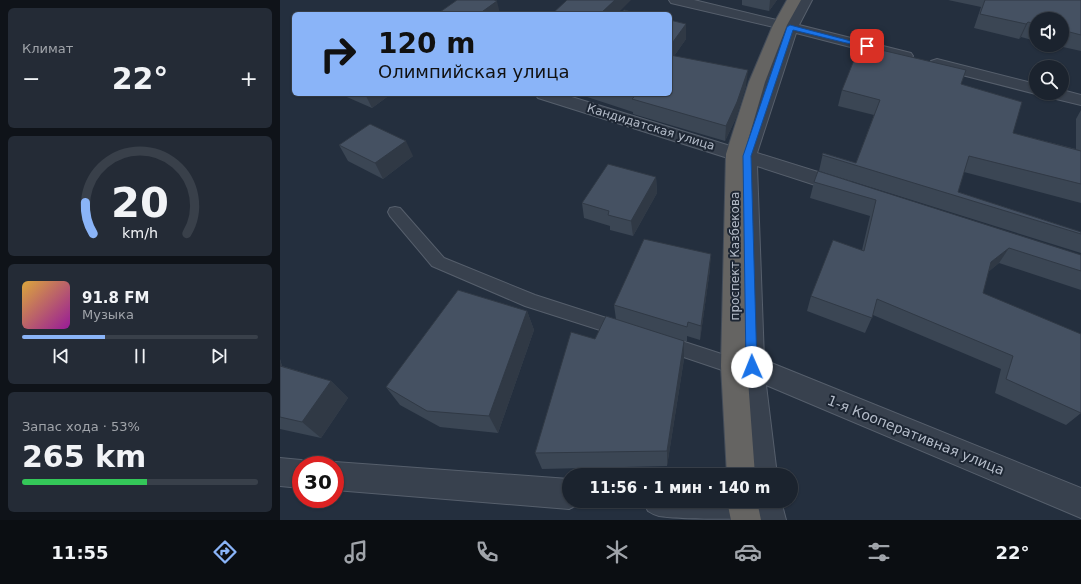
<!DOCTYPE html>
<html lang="ru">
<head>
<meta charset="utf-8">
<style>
	:root { --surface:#1b232e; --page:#242b36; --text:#f1f3f6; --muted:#a0a4aa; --line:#39404a; --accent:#8ab4f8 }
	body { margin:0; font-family:"DejaVu Sans",sans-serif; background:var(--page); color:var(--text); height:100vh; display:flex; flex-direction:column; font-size:15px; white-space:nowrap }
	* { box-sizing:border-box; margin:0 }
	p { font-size:13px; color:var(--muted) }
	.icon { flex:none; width:22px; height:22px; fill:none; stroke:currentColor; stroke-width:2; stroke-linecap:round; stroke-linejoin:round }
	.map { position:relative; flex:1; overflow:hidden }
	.drawer { display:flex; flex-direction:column; gap:8px; padding:8px; background:#0f1319; width:280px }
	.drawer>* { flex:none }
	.guide { position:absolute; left:12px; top:12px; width:380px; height:84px; border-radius:6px; box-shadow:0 1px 3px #0004,0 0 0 1px var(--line); background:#8ab4f8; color:#111; overflow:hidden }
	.fabs { position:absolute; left:749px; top:12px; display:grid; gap:8px }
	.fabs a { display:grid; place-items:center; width:40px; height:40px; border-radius:50%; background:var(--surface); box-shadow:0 1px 3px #0004,0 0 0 1px var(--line); font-size:20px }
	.speed { position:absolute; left:12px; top:456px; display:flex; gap:8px; font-size:20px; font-weight:700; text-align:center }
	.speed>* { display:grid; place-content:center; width:52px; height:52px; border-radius:50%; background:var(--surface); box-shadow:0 1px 3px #0004,0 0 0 1px var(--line); line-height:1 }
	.speed .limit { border:6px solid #d22; background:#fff; color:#111 }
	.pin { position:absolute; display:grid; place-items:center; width:34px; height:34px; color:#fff; margin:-17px; border-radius:8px; box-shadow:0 2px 6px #0006 }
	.me { position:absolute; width:44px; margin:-22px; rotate:359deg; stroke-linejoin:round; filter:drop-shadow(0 0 3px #0008) }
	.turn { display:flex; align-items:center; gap:14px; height:84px; padding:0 20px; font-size:18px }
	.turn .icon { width:52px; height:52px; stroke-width:2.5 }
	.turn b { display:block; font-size:28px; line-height:34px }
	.big { font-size:30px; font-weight:700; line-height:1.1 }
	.drawer .tile { flex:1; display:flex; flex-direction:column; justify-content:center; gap:6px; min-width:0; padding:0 14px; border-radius:6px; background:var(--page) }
	.drawer .dial { align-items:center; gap:0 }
	.dial svg { height:104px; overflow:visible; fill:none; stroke:var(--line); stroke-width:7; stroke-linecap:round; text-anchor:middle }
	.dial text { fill:var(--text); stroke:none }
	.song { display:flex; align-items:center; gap:12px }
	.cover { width:48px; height:48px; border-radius:6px; background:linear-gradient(135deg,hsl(40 70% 55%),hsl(300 70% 35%)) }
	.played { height:4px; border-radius:2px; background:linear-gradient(90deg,var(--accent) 35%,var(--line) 35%) }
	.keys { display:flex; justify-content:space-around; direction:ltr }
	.heat { display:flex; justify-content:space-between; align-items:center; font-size:22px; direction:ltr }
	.charge { height:6px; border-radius:3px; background:linear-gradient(90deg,#34c759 53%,var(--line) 0) }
	.trip { position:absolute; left:282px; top:468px; width:236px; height:40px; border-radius:20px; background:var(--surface); box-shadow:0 1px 3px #0004,0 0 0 1px var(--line); font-weight:700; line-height:40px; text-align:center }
	.tabs { display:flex; height:64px; justify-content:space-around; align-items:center; background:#0b0e12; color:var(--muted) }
	.tabs .icon { width:28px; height:28px }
	.tabs .on { color:var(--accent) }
	.tabs b { font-size:18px; color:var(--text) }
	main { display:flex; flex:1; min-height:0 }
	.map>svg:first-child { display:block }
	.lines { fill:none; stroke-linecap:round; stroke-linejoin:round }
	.service-casing { stroke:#565f6c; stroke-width:2 }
	.minor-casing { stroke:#565f6c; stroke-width:2 }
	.trunk-casing { stroke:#434c59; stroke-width:2 }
	.service { fill:#38414e; fill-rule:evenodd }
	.minor { fill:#38414e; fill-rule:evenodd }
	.trunk { fill:#656462; fill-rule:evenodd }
	.wall { fill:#3b4654 }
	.shaded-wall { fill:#303945 }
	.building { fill:#455162; stroke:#303945 }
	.route { fill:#1a73e8; stroke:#114b97 }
	.labels { text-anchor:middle; stroke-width:4; stroke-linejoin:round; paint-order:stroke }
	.street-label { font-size:12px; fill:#b4bcc9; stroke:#1d2633 }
	.near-street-label { font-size:14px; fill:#b4bcc9; stroke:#1d2633 }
</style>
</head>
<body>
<main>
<section class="drawer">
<div class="tile"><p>Климат</p>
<div class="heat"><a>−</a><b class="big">22°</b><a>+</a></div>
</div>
<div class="tile dial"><svg viewBox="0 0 100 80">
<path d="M14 69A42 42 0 1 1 86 69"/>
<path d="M14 69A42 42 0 0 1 8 45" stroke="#8ab4f8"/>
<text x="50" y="56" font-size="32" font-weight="700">20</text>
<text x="50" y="72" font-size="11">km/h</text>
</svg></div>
<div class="tile">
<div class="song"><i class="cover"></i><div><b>91.8 FM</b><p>Музыка</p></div></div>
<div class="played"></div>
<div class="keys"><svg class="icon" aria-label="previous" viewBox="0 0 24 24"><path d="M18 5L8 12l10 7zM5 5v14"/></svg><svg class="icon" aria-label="pause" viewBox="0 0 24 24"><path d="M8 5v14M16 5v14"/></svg><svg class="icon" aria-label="next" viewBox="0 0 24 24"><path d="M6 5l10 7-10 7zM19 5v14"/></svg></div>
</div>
<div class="tile"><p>Запас хода · 53%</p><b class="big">265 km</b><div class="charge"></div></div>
</section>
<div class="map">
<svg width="801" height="520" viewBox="0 0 801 520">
	<rect width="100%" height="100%" fill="#242f3e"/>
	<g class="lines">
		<defs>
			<g id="service">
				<polygon points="115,207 120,208 164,258 255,295 348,325 351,330 348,335 342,337 245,306 152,266 110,216 108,212 110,208"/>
				<polygon points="383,335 460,360 463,366 460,372 454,374 377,348 374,343 377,338"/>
			</g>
			<g id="minor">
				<polygon points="389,0 414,0 505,22 518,0 532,0 519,25 631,53 633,56 631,59 625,61 516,33 477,153 570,182 573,187 570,192 563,194 477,166 484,360 801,488 801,518 486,385 497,475 469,475 463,420 459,367 458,160 448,158 258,98 255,94 282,94 460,149 502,29 391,3"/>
				<polygon points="657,59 756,84 756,93 760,93 756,94 651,67 649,64 651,61"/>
				<polygon points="782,90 801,95 801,105 768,97 765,93 782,93"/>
				<polygon points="0,458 21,460 31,464 21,465 21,488 0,486"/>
				<polygon points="55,462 289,479 289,501 301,501 299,504 289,509 55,490 55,465 47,465"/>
				<path d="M363 501H501L506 520H476L475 514 473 517C458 520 398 519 379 516 375 515 371 513 368 511Z"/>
			</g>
			<g id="trunk">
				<polygon points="507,0 521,0 507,25 485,82 464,154 467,366 475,475 447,475 441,366 446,154 469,82 493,25"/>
				<polygon points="447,501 477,501 481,520 451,520"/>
			</g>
		</defs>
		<use href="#service" class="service-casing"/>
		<use href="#minor" class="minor-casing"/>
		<use href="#trunk" class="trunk-casing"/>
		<use href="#service" class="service"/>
		<use href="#minor" class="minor"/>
		<use href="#trunk" class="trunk"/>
	</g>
	<g class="wall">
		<polygon points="462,0 497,0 489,11 462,5"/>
		<polygon points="668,0 801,0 801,51 774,45 782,45 782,19 756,19 756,41 741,37 739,39 694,28 701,7"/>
		<polygon points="390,20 406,24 406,39 394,56 466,86 456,118 445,141 353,114 353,112 298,94 390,94"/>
		<polygon points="681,84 733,133 796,149 796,119 801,110 801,203 684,172 678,192 801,232 801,253 539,171 543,153 576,163 594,115 558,106 562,90"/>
		<polygon points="60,94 111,94 92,108"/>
		<polygon points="59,145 133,156 103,179 68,161"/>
		<polygon points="376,177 377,193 353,236 330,230 330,226 304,218 302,203"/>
		<polygon points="534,182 801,255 801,290 719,263 708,272 703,293 801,413 786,425 715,393 721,369 593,315 585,333 527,311 531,296 582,250 590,216 530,198"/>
		<polygon points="430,269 420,340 407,336 407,341 404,341 404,359 387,466 262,469 255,453 315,339 336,319 334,305"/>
		<polygon points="247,311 254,330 218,433 160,427 120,405 106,387"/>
		<polygon points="0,359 2,366 51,381 68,398 41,438 0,429"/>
	</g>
	<g class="shaded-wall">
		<polygon points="335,0 351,0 337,14 320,14"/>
		<polygon points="490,0 497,0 489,11"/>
		<polygon points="217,1 220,14 199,14"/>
		<polygon points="748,22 741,37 739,39 746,24"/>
		<polygon points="406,24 406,39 390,62 390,46"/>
		<polygon points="468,70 466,86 456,118 445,141 446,126"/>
		<polygon points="85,94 111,94 92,108"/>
		<polygon points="126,141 133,156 103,179 95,163"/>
		<polygon points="376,177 377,193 353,236 351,221"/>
		<polygon points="729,248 719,263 701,278 711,262"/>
		<polygon points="431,254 430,269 420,340 421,326"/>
		<polygon points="247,311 254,330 218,433 209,416"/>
		<polygon points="404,341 404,359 387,466 387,451"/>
		<polygon points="0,359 5,380 0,375"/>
		<polygon points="51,381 68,398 41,438 22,422"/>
	</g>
	<g class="building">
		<polygon points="177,0 214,0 217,1 199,14 166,14 160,12"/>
		<polygon points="287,0 335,0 320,14 272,14"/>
		<polygon points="705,0 801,0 801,35 782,30 782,19 756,19 756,24 748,22 746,24 700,14"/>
		<polygon points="344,10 361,14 340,14"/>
		<polygon points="390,20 406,24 390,46"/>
		<polygon points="580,45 686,70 681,84 742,102 733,133 801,151 801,184 689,156 678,192 801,232 801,234 542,155 543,153 576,163 600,100 562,90"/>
		<polygon points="390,55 468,70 457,102 446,126 352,99 354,97 344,94 390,94"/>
		<polygon points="90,124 126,141 95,163 59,145"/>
		<polygon points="328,164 376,177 351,221 328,215 329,211 302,203"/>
		<polygon points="538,171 801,255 801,271 729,248 711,262 703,293 801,334 801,413 726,379 733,356 597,299 592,318 531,296 553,240 584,251 596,200 534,182"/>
		<polygon points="364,239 431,254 421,326 408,322 407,327 334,305"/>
		<polygon points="178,290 247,311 209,416 147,411 106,387"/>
		<polygon points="326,316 404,341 387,451 255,453 291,332 315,339"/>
		<polygon points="0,366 51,381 22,422 0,417"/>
	</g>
	<polygon class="route" points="510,25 590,46 587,48 513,30 471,156 477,367 475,370 472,372 468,370 466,367 463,156 507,27"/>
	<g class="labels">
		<g class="street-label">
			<text transform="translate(371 127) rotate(17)" y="4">Кандидатская улица</text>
			<text transform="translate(455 256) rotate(-90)" y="4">проспект Казбекова</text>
		</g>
		<g class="near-street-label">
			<text transform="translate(636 435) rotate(22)" y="5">1-я Кооперативная улица</text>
		</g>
	</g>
</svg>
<div class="fabs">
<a><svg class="icon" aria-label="sound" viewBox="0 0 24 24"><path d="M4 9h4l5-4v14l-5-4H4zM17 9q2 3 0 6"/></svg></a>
<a><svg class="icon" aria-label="search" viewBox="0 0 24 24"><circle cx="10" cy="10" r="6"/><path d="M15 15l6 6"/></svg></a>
</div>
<div class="speed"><div class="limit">30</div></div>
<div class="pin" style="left:587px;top:46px;background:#d93025"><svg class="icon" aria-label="arrive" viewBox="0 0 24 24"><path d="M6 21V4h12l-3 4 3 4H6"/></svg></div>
<svg class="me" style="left:472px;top:367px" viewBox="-20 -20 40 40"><circle r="19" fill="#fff"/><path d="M0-13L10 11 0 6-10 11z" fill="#1a73e8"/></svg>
<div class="trip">11:56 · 1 мин · 140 m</div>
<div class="guide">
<div class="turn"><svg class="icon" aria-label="right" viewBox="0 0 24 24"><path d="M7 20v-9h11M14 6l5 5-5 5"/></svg><div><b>120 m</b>Олимпийская улица</div></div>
</div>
</div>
</main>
<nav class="tabs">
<b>11:55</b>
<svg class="icon on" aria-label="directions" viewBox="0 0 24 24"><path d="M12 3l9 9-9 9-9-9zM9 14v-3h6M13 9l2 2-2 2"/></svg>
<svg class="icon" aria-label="music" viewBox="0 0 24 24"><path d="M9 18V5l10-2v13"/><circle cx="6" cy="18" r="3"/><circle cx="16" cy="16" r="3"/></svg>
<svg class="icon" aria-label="phone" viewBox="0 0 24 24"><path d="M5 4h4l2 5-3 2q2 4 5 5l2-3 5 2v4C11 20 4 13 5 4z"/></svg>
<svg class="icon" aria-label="climate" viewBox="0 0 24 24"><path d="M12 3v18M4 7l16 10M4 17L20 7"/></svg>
<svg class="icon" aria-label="car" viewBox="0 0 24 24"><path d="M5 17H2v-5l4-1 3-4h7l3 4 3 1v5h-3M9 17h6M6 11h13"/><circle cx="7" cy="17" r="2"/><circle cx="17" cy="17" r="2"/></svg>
<svg class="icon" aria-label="filters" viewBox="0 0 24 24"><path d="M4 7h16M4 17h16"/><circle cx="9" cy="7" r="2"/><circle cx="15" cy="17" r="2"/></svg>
<b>22°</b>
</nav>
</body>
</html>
